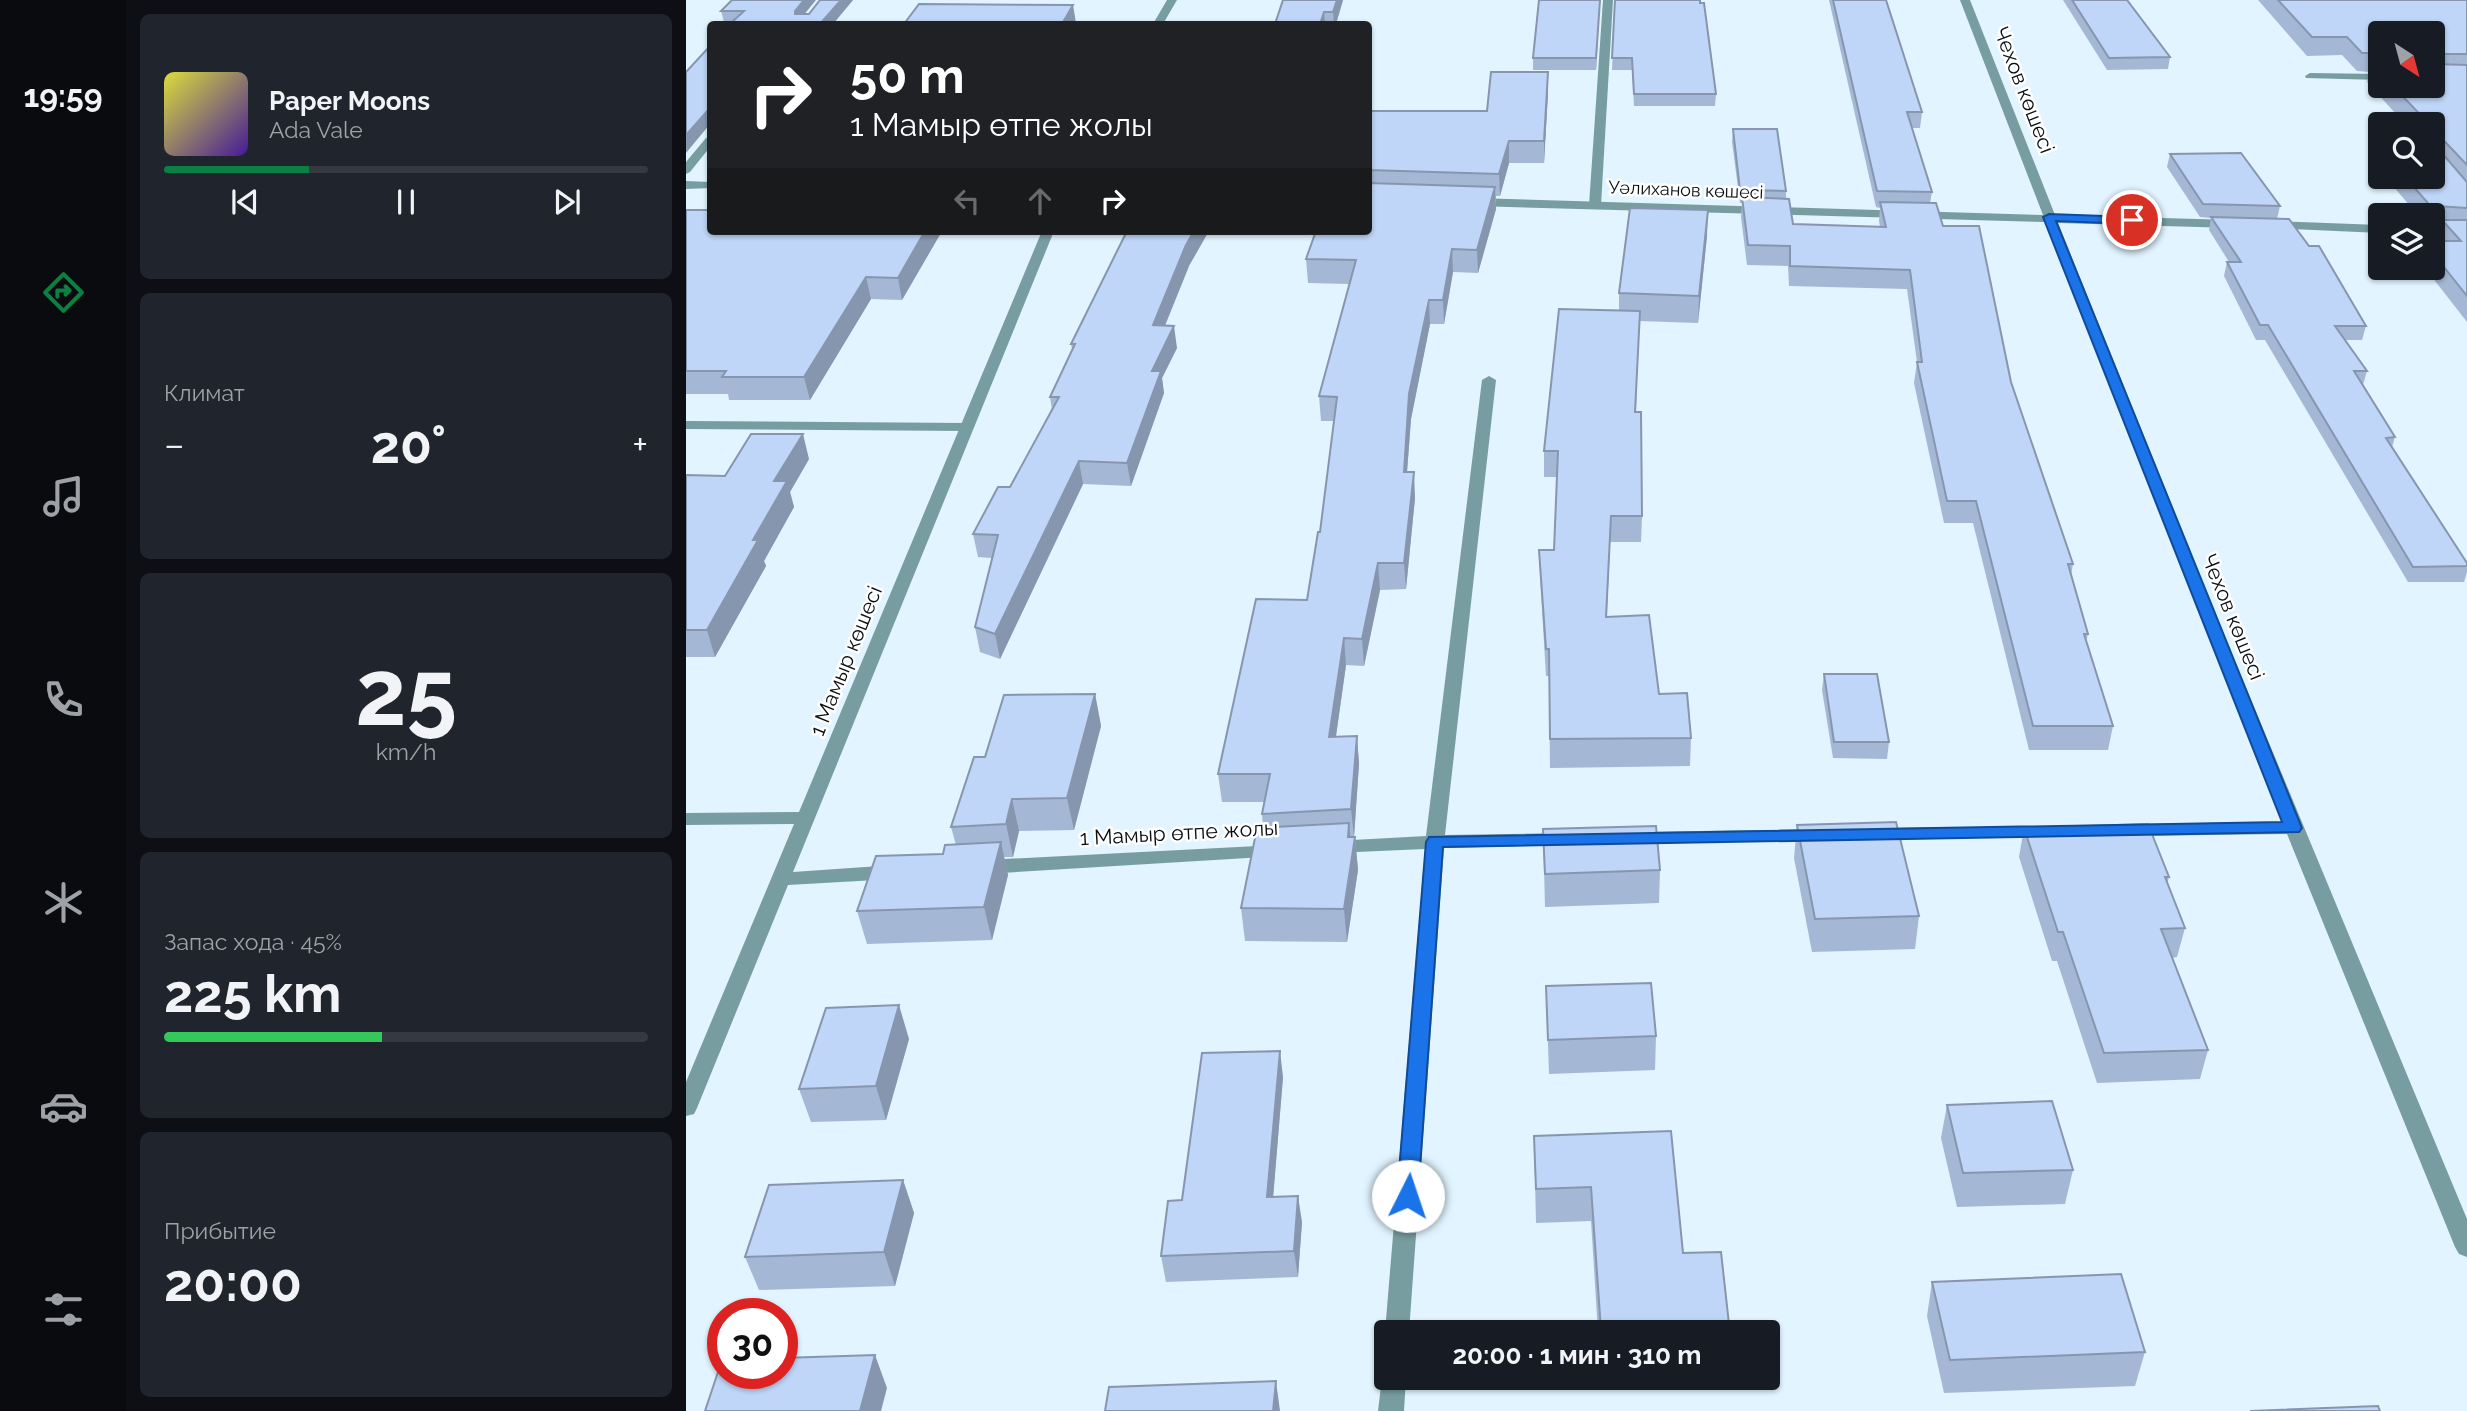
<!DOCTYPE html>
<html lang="ru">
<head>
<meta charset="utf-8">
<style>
	:root { --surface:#171b24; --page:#20242c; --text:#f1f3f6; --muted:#9ea1a6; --line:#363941; --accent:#0b8043 }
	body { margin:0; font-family:Raleway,sans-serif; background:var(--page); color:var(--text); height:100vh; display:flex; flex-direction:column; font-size:26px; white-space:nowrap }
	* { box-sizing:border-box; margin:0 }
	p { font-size:23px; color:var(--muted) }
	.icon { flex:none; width:38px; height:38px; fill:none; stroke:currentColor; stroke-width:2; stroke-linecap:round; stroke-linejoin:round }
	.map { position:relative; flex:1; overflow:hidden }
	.side { display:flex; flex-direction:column; gap:14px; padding:14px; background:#0d0f14; width:560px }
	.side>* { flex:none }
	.hud { position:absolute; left:21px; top:21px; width:665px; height:214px; border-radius:7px; box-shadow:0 2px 5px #0004; background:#202124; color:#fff; overflow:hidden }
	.needle { width:46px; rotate:144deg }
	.tools { position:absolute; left:1682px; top:21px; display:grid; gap:14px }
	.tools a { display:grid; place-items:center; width:77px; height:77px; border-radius:7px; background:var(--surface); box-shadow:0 2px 5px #0004; font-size:35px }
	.speed { position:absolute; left:21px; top:1298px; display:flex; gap:14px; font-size:35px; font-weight:700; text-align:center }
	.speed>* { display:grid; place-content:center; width:91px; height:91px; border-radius:50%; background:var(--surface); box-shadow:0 2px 5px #0004; line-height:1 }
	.speed .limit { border:10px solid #d22; background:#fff; color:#111 }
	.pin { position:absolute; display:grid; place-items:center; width:60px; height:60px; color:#fff; margin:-30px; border:4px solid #fff; border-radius:50%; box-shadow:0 2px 7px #0007 }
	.me { position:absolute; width:77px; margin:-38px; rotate:4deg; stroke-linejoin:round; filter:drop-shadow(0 0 5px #0008) }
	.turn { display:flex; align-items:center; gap:24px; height:147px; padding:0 28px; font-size:32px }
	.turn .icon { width:91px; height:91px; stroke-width:2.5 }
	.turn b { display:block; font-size:49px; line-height:60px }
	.lanes { display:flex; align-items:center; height:66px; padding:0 28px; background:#0003; justify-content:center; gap:35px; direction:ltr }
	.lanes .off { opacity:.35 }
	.big { font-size:52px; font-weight:700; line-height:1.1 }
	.side .card { flex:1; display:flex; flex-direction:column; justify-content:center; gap:10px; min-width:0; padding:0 24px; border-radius:10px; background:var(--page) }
	.side .dial { align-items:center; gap:0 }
	.dial b { font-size:91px; line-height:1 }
	.song { display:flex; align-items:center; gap:21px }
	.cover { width:84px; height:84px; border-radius:10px; background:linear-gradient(135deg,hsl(60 70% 55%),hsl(260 70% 35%)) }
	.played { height:7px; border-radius:4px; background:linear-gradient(90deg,var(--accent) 30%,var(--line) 30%) }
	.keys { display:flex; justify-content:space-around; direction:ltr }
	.heat { display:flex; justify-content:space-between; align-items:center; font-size:38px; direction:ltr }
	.charge { height:10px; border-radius:5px; background:linear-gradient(90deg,#34c759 45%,var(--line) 0) }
	.trip { position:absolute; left:688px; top:1320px; width:406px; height:70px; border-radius:7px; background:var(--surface); box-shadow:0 2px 5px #0004; font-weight:700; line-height:70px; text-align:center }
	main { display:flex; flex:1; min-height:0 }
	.menu { display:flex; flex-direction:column; width:126px; justify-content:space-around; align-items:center; background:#090b0e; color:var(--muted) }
	.menu .icon { width:49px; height:49px }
	.menu .selected { color:var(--accent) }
	.menu b { font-size:32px; color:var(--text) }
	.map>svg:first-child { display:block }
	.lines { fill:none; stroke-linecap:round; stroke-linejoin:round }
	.service { fill:#789da0; fill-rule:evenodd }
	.minor { fill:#789da0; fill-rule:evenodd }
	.wall { fill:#a4b8d5; fill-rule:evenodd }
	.shaded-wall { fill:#8696ae }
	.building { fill:#bfd6f8; stroke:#8696ae; stroke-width:2 }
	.route { fill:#1a73e8; stroke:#114b97; stroke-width:2 }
	.labels { text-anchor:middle; stroke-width:5; stroke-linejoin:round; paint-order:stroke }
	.far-street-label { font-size:18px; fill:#080e11; stroke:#fff }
	.street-label { font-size:21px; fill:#080e11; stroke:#fff }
</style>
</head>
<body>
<main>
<nav class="menu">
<b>19:59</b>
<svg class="icon selected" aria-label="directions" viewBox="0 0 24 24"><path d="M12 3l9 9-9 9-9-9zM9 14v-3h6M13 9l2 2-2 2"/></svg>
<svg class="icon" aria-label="music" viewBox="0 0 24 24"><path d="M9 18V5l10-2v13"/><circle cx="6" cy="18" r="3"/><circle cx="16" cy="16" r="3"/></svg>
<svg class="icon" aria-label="phone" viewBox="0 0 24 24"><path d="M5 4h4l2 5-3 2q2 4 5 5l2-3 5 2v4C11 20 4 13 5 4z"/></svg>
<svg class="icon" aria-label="climate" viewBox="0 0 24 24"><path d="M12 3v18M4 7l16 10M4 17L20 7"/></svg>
<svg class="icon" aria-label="car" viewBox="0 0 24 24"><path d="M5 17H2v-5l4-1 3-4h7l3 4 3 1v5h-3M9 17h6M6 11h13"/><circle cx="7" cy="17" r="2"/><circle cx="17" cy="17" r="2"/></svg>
<svg class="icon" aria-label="filters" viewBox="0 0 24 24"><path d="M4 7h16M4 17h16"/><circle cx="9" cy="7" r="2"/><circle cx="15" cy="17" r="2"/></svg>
</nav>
<section class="side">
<div class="card">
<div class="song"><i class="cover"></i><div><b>Paper Moons</b><p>Ada Vale</p></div></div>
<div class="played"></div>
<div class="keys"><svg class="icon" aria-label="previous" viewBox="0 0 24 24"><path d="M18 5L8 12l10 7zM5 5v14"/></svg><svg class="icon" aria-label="pause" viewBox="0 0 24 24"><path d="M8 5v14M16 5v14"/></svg><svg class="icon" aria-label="next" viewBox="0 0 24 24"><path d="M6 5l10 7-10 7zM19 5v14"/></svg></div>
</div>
<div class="card"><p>Климат</p>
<div class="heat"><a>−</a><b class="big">20°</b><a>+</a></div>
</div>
<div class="card dial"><b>25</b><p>km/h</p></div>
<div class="card"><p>Запас хода · 45%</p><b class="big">225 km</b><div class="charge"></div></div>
<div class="card"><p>Прибытие</p><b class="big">20:00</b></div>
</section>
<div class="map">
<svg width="1781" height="1411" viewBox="0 0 1781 1411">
	<rect width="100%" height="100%" fill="#e1f4ff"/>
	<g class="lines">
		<g class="service">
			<polygon points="917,0 927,0 915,205 909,209 903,205"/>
			<polygon points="24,137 24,147 4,172 0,174 0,162 20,138"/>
			<polygon points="0,421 281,423 288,427 281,431 0,429"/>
		</g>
		<g class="minor">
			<polygon points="481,0 491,0 477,24 467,24"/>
			<polygon points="1274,0 1284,0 1369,215 1547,220 1553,224 1547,228 1372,223 1534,625 1781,1219 1781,1257 1773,1254 1769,1247 1601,834 1443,836 1436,834 1434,830 1436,826 1443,824 1596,822 1359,222 788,206 782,202 788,198 1357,215"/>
			<polygon points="1624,73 1694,74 1694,80 1620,78 1619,76"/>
			<polygon points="0,181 24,182 24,188 0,189"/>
			<polygon points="1586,221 1694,225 1694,233 1582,228 1582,222"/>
			<polygon points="1746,227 1781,228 1781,236 1746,235"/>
			<polygon points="356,231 368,231 107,872 208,865 215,867 218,872 215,877 208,879 102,885 11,1108 8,1114 0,1116 0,1082 108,824 0,825 0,813 113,812"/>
			<polygon points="803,376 810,380 759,835 879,833 886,835 888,839 886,843 879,845 758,848 723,1332 700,1332 700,1334 699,1332 739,849 648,853 641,852 638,847 641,842 648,841 740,836 796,380"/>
			<polygon points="1359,826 1366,828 1368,832 1366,836 1191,840 1184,838 1182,834 1184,830 1191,828"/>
			<polygon points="1135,829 1142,831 1144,835 1142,839 949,844 942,842 940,838 942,834 949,832"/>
			<polygon points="589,845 596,846 599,851 596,856 299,874 292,872 289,867 292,862 299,860"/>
			<polygon points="699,1369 700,1377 720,1377 718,1411 692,1411 696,1377"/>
		</g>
	</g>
	<g class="wall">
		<polygon points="46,0 119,14 123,14 167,0 147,24 44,24 46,22 38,22 35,11"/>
		<polygon points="597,0 657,0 650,24 589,24"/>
		<polygon points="914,0 910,70 847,70 847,58"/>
		<polygon points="929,0 1030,94 1029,106 948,106 946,70 926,70"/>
		<polygon points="1143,0 1200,0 1236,112 1234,128 1226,128 1246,192 1244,203 1257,226 1325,382 1387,564 1385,575 1402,634 1400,642 1427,726 1422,750 1343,750 1287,523 1258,523 1228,383 1231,362 1221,289 1103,286 1102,266 1061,265 1055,217 1056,203 1054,203 1046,142 1047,129 1100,191 1100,199 1107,224 1194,227 1193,221 1194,208 1190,207"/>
		<polygon points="1377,0 1441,0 1484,57 1482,69 1421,70"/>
		<path d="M1572 0H1781V322L1739 268H1746V241H1754L1751 238 1755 225 1746 224V215H1732L1699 177H1746V124H1719L1681 82 1684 72 1671 71 1656 55 1621 56ZM1694 33 1746 86H1694Z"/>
		<polygon points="862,72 862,93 858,163 823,163 814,196 810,196 810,209 792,273 767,272 758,324 744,324 725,419 721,472 729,498 720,589 694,590 678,666 660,665 650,736 671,736 673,764 668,837 669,837 672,870 661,942 559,941 555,908 577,828 576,814 578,802 536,802 532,774 621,600 634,532 648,421 635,421 633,396 663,284 622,283 620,259 682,231 682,111 801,111"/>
		<polygon points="1484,154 1594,206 1591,219 1680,326 1676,340 1659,340 1681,371 1677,385 1709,437 1706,447 1781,563 1781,572 1778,582 1722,582 1579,340 1570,340 1538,276 1541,262 1543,262 1523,230 1525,218 1514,217 1481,167"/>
		<polygon points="0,210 256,231 216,300 185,299 124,400 43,400 42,394 0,394"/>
		<polygon points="1021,236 1012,323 953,321 950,412 956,516 955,542 924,542 921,616 973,694 1005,738 1004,766 864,768 863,676 860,676 854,576 853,550 868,550 871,477 858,477 858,451 933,310 933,293"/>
		<polygon points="503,266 479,326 491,348 476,378 478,393 445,486 397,484 314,659 294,652 289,627 306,558 292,557 287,534 324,487 366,410 364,397 386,349 385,344"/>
		<polygon points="123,459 104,492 108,507 78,561 80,566 29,657 0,657 0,475 39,476"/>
		<polygon points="1138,674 1203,742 1201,759 1147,758 1136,690"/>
		<polygon points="409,694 415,726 388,830 333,831 327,857 318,857 322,875 306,940 181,944 171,911 270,845 265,827 299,757"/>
		<polygon points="1111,825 1233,916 1229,949 1126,952 1108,858"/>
		<polygon points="1338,828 1483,877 1481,884 1499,928 1491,957 1486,958 1522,1050 1514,1079 1411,1083 1371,961 1366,961 1333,857"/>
		<polygon points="857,829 974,870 973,903 859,907"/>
		<polygon points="860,986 970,1036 969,1070 863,1074"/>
		<polygon points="223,1039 200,1120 125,1122 113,1089"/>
		<polygon points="597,1077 587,1197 616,1222 612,1277 480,1282 475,1256 496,1200"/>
		<polygon points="1261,1105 1387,1170 1379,1204 1271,1207 1255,1138"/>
		<polygon points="848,1136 997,1253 1043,1324 1043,1332 912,1332 905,1221 850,1223"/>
		<polygon points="217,1180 228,1213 209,1286 73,1290 59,1257"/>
		<polygon points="1246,1282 1459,1352 1449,1386 1258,1393 1241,1316"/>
	</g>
	<g class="shaded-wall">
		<polygon points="118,0 130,0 112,22 109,11"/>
		<polygon points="155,0 167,0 147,24 134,24"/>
		<polygon points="651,0 657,0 650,24 648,24 647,12"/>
		<polygon points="914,0 910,70 910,58"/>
		<polygon points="387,5 390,23 389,24 376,24"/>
		<polygon points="638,12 639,24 634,24"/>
		<polygon points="862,72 862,93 858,163 858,141"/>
		<polygon points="23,108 24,124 0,153 0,135"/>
		<polygon points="823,141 823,163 814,196 813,174"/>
		<polygon points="809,187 810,209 792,273 791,250"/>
		<polygon points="1751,206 1746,223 1748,210"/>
		<polygon points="1022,210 1021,236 1012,323 1013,296"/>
		<polygon points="239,231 256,231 216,300 212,278"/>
		<polygon points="508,231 523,231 503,266 470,347 467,325 500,245"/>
		<polygon points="766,249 767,272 758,324 757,300"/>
		<polygon points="180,277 185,299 124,400 118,377"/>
		<polygon points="743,300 744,324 725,419 719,498 718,472 723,394"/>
		<polygon points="488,326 491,348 476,378 478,393 445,486 441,463 466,371"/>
		<polygon points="117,434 123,459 104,492 108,507 78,561 80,566 29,657 21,630 67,540 88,481"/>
		<polygon points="393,461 397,484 314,659 309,634"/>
		<polygon points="728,472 729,498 720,589 718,563"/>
		<polygon points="925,516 924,542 919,644 920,617"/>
		<polygon points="692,563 694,590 678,666 676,639"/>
		<polygon points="658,638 660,665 646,764 643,737"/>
		<polygon points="409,694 415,726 388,830 381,798"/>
		<polygon points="671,736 673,764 668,837 665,809"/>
		<polygon points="326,799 333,831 327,857 320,824"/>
		<polygon points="663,823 666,856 669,837 672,870 661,942 658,909"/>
		<polygon points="315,842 322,875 306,940 298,907"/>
		<polygon points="213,1005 223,1039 200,1120 190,1086"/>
		<polygon points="594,1051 597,1077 585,1223 581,1197"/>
		<polygon points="217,1180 228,1213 209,1286 198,1252"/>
		<polygon points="612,1196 616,1222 612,1277 608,1251"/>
		<polygon points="189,1355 201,1388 195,1411 174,1411"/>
		<polygon points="590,1381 594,1411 587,1411"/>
	</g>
	<g class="building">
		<polygon points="46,0 118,0 109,11 109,14 123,14 134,0 155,0 134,24 44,24 58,11 35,11"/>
		<polygon points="597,0 651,0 647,12 638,12 634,24 589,24"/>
		<polygon points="853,0 914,0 910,58 847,58"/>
		<polygon points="929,0 1014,0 1014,3 1018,3 1030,94 948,94 946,58 926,58"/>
		<polygon points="1147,0 1200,0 1236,112 1221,112 1246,192 1191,191"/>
		<polygon points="1386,0 1441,0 1484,57 1423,58"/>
		<polygon points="1592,0 1781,0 1781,54 1751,54 1748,56 1749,64 1781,65 1781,165 1746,128 1746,124 1743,124 1707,86 1746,86 1746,33 1694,33 1694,53 1676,53 1661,37 1626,37"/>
		<polygon points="233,4 387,5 376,24 218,24"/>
		<polygon points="24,46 24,108 0,135 0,72"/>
		<polygon points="1686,63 1694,63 1694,72"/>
		<polygon points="805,72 862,72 858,141 823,141 813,174 682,170 682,111 801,111"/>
		<polygon points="1047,129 1091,129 1100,191 1054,190"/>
		<polygon points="1746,152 1755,152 1781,182 1781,208 1751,206 1748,210 1719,177 1746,177"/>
		<polygon points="1555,153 1594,206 1517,204 1484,154"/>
		<polygon points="682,183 809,187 791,250 766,249 757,300 743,300 723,394 718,472 728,472 718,563 692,563 676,639 658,638 643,737 671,736 665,809 576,814 584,774 532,774 570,599 621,600 632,532 634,532 651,397 633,396 670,260 620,259 630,231 682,231"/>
		<polygon points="1056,197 1103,199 1107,224 1200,227 1194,202 1250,203 1257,226 1293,226 1325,382 1387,564 1382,564 1402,634 1398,634 1427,726 1347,726 1290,501 1261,501 1231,362 1236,362 1224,270 1104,266 1104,246 1062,245"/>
		<polygon points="944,208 1022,210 1013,296 933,293"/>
		<polygon points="0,210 24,210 24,231 239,231 212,278 180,277 118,377 36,377 40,371 0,371"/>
		<polygon points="1525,217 1603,219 1623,246 1633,246 1680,326 1649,326 1681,371 1668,371 1709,437 1700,438 1781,563 1781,566 1727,567 1582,325 1574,325 1541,262 1555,262"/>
		<polygon points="1756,220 1781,220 1781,296 1746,252 1746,241 1775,241"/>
		<polygon points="441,231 508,231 500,245 467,325 488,326 466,371 475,371 441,463 393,461 309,634 289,627 312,535 287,534 312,487 324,487 373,397 364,397 389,344 385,344"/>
		<polygon points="873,309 954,311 949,412 955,412 956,516 925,516 920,617 963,615 973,694 1001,693 1005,738 864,739 863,649 860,649 853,550 868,550 872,451 858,451"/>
		<polygon points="65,434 117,434 88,481 101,481 67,540 72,540 21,630 0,630 0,475 39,476"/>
		<polygon points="1138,674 1191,674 1203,742 1148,742"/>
		<polygon points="409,694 381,798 326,799 320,824 265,827 288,757 299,757 318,695"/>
		<polygon points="1210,822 1233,916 1129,919 1111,825"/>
		<polygon points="663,823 662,837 669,837 658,909 555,908 571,828"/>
		<polygon points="1462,824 1483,877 1479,877 1499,928 1475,929 1522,1050 1418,1053 1377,932 1372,932 1338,828"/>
		<polygon points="970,826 974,870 859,874 857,829"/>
		<polygon points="315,842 298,907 171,911 190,856 257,854 259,845"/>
		<polygon points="965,983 970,1036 862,1040 860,986"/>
		<polygon points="213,1005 190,1086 113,1089 140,1008"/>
		<polygon points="594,1051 581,1197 612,1196 608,1251 475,1256 482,1201 496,1200 516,1053"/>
		<polygon points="1366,1101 1387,1170 1277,1173 1261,1105"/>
		<polygon points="985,1131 997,1253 1035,1252 1043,1324 915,1330 905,1187 850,1189 848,1136"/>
		<polygon points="217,1180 198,1252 59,1257 83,1185"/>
		<polygon points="1435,1274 1459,1352 1264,1360 1246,1282"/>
		<polygon points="189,1355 174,1411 19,1411 36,1360 37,1374 96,1374 96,1358"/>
		<polygon points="590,1381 587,1411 419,1411 423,1387"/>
		<polygon points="1692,1406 1694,1411 1564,1411"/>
	</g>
	<polygon class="route" points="1363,214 1446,217 1451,220 1446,224 1370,221 1616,828 1613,832 757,847 732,1196 729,1201 722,1204 714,1201 711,1196 740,842 743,837 1596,822 1357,217"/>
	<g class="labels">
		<g class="far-street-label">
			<text transform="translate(1000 190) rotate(2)" y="6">Уәлиханов көшесі</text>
		</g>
		<g class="street-label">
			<text transform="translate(1338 90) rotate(69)" y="7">Чехов көшесі</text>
			<text transform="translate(1547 617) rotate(68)" y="7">Чехов көшесі</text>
			<text transform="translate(160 661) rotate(-68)" y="7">1 Мамыр көшесі</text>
			<text transform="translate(493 833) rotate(-3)" y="7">1 Мамыр өтпе жолы</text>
		</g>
	</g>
</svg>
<div class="tools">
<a><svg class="needle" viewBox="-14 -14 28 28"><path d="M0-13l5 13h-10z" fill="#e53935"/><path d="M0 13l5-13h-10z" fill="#9ea1a6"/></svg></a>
<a><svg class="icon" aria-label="search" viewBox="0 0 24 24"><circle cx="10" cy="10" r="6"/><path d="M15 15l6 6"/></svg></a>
<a><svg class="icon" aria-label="layers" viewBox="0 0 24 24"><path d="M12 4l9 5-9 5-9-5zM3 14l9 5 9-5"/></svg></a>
</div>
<div class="speed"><div class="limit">30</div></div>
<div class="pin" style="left:1446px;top:220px;background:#d93025"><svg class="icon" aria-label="arrive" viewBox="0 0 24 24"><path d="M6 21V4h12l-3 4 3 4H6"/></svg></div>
<svg class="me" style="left:722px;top:1196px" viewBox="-20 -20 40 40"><circle r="19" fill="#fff"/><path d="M0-13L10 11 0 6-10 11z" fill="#1a73e8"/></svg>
<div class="trip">20:00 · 1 мин · 310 m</div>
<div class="hud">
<div class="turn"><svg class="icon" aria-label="right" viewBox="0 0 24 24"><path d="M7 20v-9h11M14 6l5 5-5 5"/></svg><div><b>50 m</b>1 Мамыр өтпе жолы</div></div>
<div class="lanes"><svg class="icon off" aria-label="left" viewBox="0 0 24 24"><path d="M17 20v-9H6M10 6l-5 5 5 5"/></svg><svg class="icon off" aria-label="ahead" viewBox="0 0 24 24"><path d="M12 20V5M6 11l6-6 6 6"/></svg><svg class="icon" aria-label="right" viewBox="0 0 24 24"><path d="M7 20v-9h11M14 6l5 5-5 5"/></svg></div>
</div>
</div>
</main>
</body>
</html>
